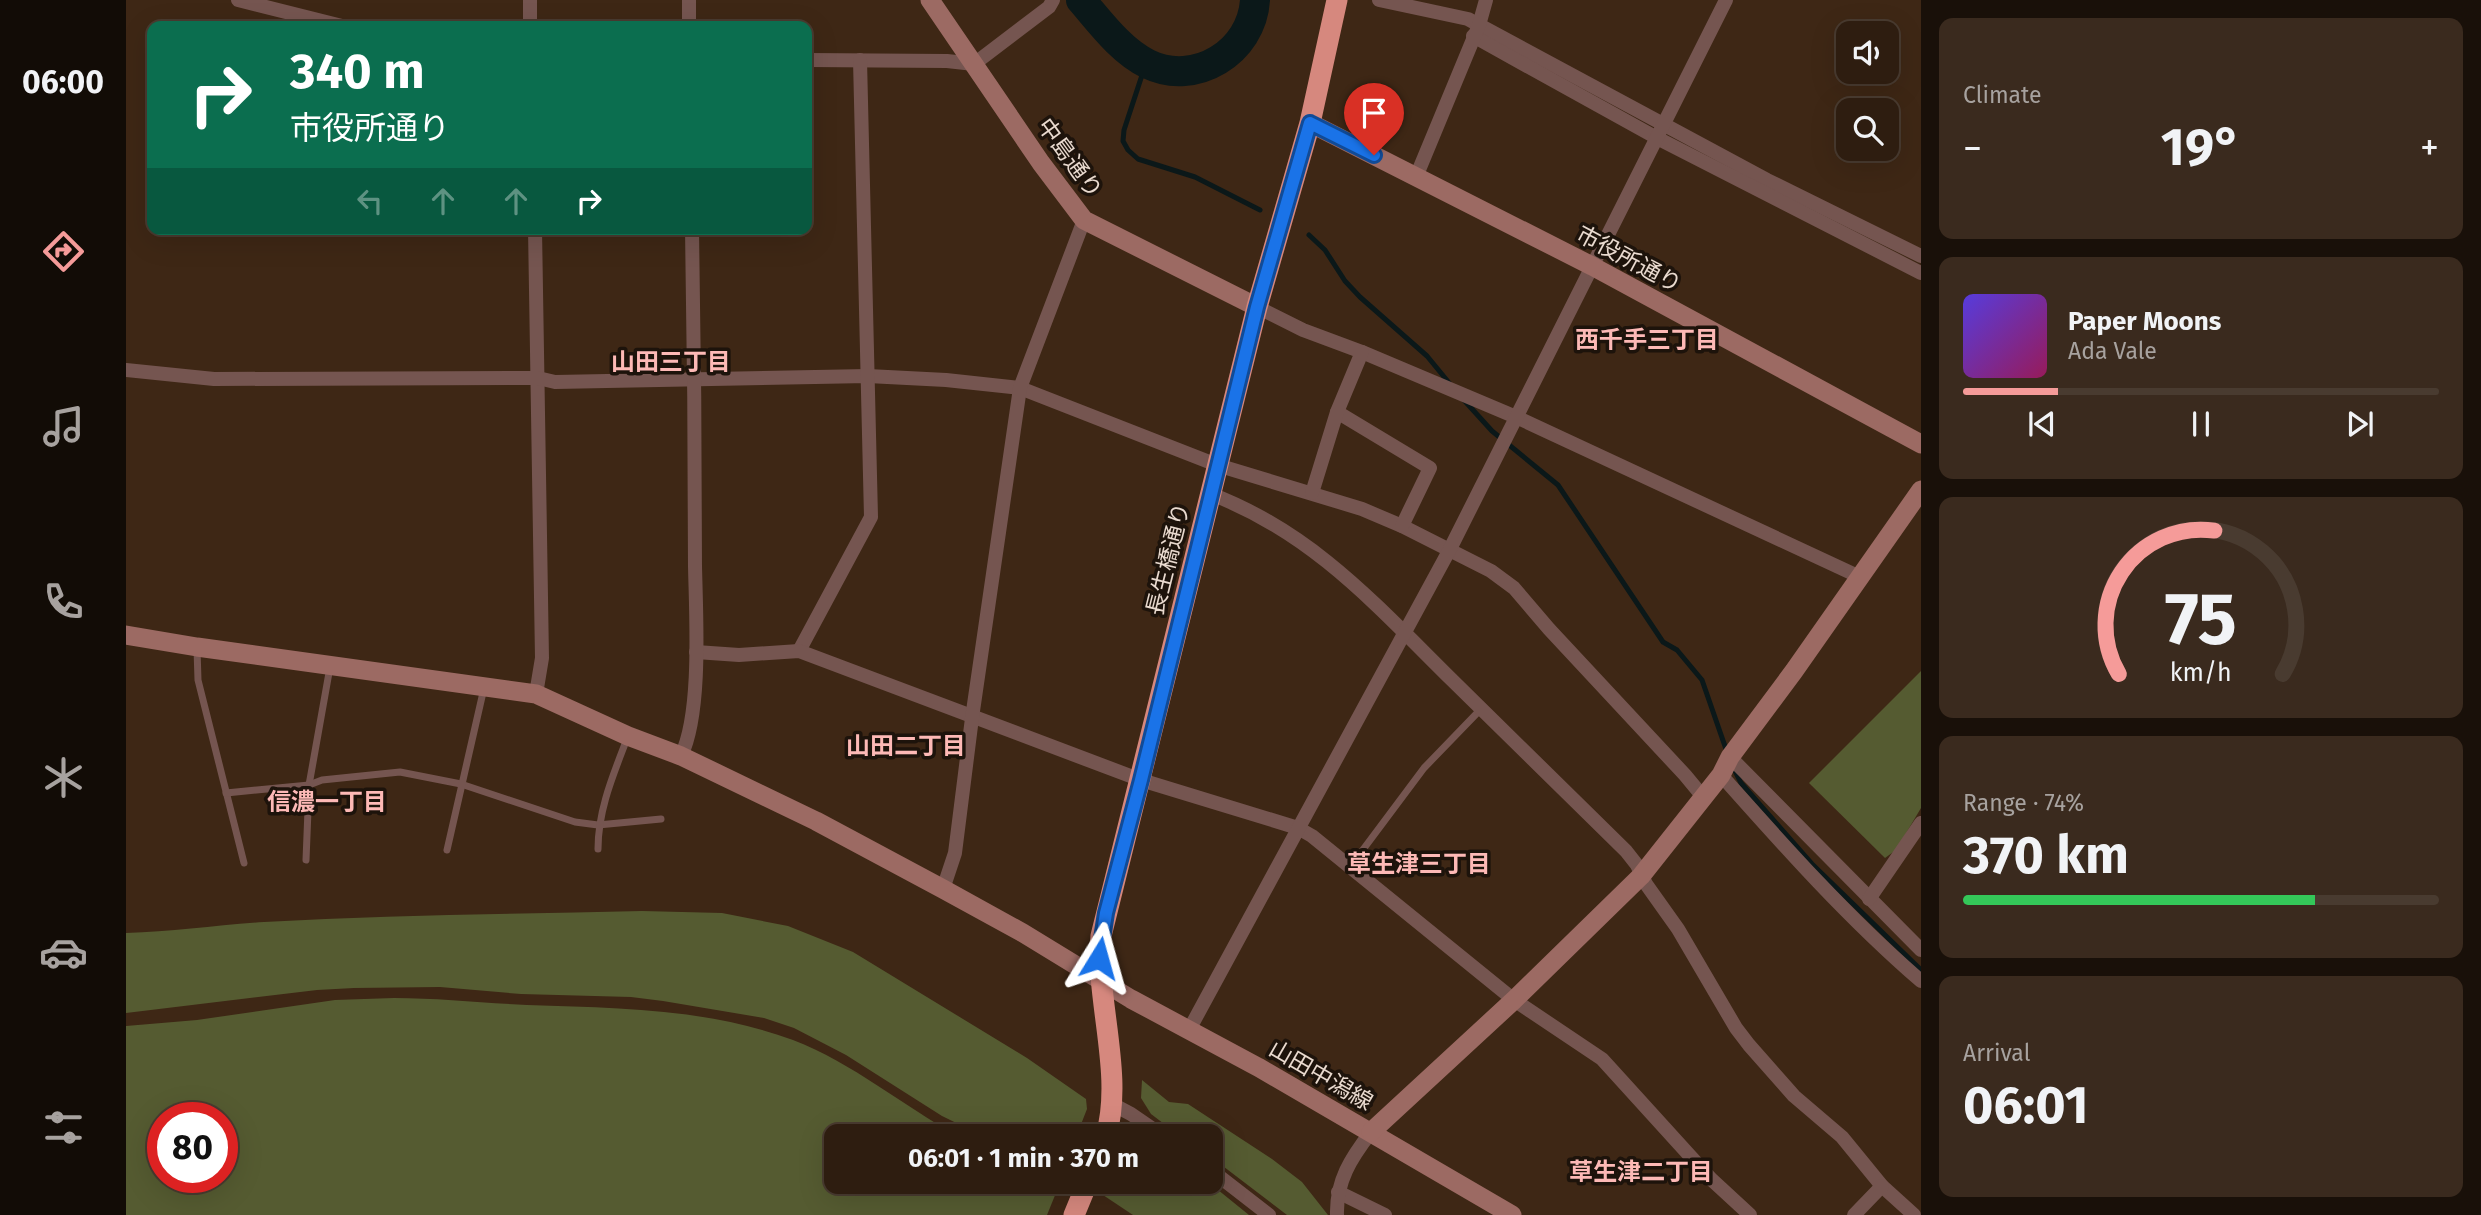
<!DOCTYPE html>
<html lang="en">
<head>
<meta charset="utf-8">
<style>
	:root { --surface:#2e1d10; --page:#3a2a1e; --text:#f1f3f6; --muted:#a7a29f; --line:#493b30; --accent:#f59b99 }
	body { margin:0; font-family:"Fira Sans","Noto Sans JP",sans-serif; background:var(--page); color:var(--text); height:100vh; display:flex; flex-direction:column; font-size:26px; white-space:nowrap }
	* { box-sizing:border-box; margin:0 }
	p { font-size:23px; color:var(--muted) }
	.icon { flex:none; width:38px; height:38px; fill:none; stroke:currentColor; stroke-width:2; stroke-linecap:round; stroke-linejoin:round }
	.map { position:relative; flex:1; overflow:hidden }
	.details { display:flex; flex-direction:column; gap:18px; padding:18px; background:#191009; width:560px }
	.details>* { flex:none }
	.top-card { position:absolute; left:21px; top:21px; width:665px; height:214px; border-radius:14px; box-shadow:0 7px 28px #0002,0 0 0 2px var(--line); background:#0b6e4f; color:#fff; overflow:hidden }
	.fabs { position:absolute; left:1710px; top:21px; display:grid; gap:14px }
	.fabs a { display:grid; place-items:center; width:63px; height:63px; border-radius:14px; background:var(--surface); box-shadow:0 7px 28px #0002,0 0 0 2px var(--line); font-size:35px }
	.speed { position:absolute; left:21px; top:1102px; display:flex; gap:14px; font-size:35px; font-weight:700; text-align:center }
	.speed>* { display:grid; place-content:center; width:91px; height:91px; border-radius:50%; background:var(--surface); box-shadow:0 7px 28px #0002,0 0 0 2px var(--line); line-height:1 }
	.speed .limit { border:10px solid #d22; background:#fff; color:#111 }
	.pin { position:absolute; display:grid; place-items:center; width:60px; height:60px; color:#fff; margin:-72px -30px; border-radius:50% 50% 50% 0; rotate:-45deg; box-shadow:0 0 7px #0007 }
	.pin .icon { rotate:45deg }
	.me { position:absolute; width:77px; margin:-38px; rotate:8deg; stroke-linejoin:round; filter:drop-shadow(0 0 5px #0008) }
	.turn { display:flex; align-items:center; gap:24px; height:147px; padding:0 28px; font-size:32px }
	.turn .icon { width:91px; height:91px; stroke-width:2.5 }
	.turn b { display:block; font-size:49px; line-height:60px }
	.lanes { display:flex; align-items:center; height:66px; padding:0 28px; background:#0003; justify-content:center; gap:35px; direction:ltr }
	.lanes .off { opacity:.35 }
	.big { font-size:52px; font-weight:700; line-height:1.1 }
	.details .card { flex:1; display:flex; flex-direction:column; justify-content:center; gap:10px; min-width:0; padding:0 24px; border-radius:14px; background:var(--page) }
	.details .dial { align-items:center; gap:0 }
	.dial svg { height:182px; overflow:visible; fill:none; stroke:var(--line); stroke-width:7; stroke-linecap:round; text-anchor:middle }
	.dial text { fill:var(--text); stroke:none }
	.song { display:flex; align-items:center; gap:21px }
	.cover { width:84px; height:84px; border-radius:10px; background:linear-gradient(135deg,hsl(250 70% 55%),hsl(330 70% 35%)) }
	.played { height:7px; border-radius:4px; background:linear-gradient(90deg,var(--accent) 20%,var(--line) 20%) }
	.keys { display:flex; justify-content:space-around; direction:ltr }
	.heat { display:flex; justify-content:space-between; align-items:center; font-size:38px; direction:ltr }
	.charge { height:10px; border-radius:5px; background:linear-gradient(90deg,#34c759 74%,var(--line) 0) }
	.trip { position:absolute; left:698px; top:1124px; width:399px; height:70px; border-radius:14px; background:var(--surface); box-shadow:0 7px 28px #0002,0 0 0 2px var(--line); font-weight:700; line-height:70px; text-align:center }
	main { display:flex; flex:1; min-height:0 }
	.dock { display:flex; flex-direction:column; width:126px; justify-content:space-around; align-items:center; background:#120c06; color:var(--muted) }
	.dock .icon { width:49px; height:49px }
	.dock .selected { color:var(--accent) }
	.dock b { font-size:32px; color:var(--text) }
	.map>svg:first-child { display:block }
	.green { fill:#555b31; fill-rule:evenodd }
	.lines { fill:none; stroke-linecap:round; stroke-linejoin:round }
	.stream { stroke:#0b1819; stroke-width:5 }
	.river { stroke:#0b1819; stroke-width:30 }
	.lane { stroke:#755550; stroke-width:7 }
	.street { stroke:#755550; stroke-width:14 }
	.secondary { stroke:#9c6a63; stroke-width:19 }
	.highway { stroke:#d6887e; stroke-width:21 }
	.route-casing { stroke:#114b97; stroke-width:18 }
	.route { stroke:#1a73e8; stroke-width:12 }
	.labels { text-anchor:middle; stroke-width:7; stroke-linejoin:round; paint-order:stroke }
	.street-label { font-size:23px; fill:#e9dacf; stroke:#1d130b }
	.neighbourhood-label { font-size:24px; font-weight:bold; fill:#fdb9b6; stroke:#1d130b }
</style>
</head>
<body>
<main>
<nav class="dock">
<b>06:00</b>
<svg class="icon selected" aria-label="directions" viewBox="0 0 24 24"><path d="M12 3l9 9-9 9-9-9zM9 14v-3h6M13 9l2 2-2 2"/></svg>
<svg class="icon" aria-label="music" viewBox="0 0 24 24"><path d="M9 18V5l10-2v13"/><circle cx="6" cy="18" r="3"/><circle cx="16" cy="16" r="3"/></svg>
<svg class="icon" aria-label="phone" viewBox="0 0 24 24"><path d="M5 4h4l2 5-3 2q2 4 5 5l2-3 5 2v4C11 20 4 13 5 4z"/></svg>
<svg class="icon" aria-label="climate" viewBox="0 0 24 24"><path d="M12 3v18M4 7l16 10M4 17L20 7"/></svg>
<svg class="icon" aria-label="car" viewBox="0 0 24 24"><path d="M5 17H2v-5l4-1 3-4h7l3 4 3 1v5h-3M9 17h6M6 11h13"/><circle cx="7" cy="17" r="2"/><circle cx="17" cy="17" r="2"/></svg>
<svg class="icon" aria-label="filters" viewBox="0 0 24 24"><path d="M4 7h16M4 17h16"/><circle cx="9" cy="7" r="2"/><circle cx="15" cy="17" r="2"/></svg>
</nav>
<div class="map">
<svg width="1795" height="1215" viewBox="0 0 1795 1215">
	<rect width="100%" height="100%" fill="#3e2715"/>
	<g class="green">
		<polygon points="1795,671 1795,808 1770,850 1759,858 1683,783"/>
		<path d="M516 911 596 913 662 926 727 952 901 1058 960 1099 961 1109 952 1132 962 1136H857L816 1116 720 1055 668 1028 638 1018 537 1001 505 997 395 994 314 987 228 988 191 990 0 1013V933C46 932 92 925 138 922 264 915 390 914 516 911Z"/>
		<path d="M268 998C313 998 356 1003 401 1005 491 1008 580 1008 667 1040 727 1063 777 1106 832 1136H710V1181L934 1183 921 1215H0V1026L71 1020 209 1000ZM96 1118V1178H37V1118Z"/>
		<polygon points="1016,1080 1043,1102 1062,1104 1146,1159 1176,1182 1202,1215 1161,1215 1085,1157 1085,1136 1054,1136 1025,1114 1015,1098"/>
		<polygon points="950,1181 1081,1181 1123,1215 1007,1215 974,1193"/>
	</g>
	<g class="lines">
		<g class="stream">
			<polyline points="1020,63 998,130 997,141 1002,150 1012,159 1069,177 1134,210"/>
			<polyline points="1183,235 1199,250 1219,281 1234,297 1301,356 1324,384"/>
			<polyline points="1337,399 1366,431 1432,485 1537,642 1551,650 1576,680 1601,752"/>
			<polyline points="1606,765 1615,783 1686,864 1795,970"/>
		</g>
		<path class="river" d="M955 0C974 22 995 51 1022 64 1069 87 1126 52 1129 0"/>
		<g class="lane">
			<polyline points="71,649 72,680 118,863"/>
			<polyline points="100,793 183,785 196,780 274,772 335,784 449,822 472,825 535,819"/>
			<path d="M472 849C472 809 488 773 502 736"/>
			<polyline points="321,850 358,688"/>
			<polyline points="180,860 183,785 204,667"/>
			<polyline points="1224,867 1298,768 1355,709"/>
		</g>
		<g class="street">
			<polyline points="112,0 216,26"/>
			<polyline points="404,0 404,26"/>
			<polyline points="1253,0 1342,19 1353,25 1641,180 1795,256"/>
			<polyline points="563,26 563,0"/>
			<polyline points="1347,36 1531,138 1795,273"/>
			<polyline points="681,60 821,61 848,64 923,7 927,0"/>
			<polyline points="1290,177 1353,25 1360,0"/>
			<polyline points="409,229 416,658 410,694"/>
			<polyline points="1131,307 1177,330 1236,352 1390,417 1734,577"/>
			<polyline points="0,370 88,379 412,378 429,382 742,376 820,380 894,388 1091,465 1236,509 1276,526 1365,571 1388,588 1423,629 1559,775 1578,798"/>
			<polyline points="1211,412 1304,468 1276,526"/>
			<polyline points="1186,493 1211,412 1236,352"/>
			<path d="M1085 494C1187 533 1250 605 1326 680 1384 737 1442 794 1500 851L1511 865 1520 884 1552 929 1610 1028 1623 1045 1668 1096 1716 1137 1756 1186 1788 1215"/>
			<polyline points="673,651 745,517 734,60"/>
			<polyline points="570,652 613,655 673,651 1015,780 1172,828 1186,836 1388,1000 1476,1059 1585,1179 1624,1215"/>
			<path d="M555 756C576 713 570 616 569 566 569 454 568 341 566 229"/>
			<polyline points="1604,757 1795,950"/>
			<path d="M1595 775C1658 846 1723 919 1795 981"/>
			<polyline points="817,889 829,853 846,718 894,388 958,220"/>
			<polyline points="1743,899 1795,823"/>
			<polyline points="1063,1030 1324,549 1600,0"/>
			<polyline points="986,1104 1005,1114 1037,1136"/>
			<polyline points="1085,1170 1143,1215"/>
			<polyline points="1212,1192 1259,1215"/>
			<path d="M1211 1215C1210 1181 1225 1158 1245 1132"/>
			<polyline points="1728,1215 1756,1186"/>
		</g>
		<g class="secondary">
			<polyline points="804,0 915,163 958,220 1131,307"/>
			<polyline points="1184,123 1466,266 1795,444"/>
			<polyline points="0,635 71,647 410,694 502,736 555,756 690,821 817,889 897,933 1005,999 1132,1067 1386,1215"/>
			<polyline points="1245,1132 1388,1000 1515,876 1595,775 1604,757 1668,671 1795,490"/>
		</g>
		<g class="highway">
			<path d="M980 1136C998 1074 969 999 975 936L1131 307 1184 123 1211 0"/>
			<polyline points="948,1215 962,1181"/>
		</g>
	</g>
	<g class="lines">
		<defs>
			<polyline id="route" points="973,958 980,913 1015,780 1131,307 1184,123 1248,155"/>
		</defs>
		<use href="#route" class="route-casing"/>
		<use href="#route" class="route"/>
	</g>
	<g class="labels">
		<g class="street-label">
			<text transform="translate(944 158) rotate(54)" y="8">中島通り</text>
			<text transform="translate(1503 259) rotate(28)" y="8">市役所通り</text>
			<text transform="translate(1042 559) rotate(-76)" y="8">長生橋通り</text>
			<text transform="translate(1195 1075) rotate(30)" y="8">山田中潟線</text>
		</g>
		<g class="neighbourhood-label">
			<text x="1521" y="348">西千手三丁目</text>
			<text x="545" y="370">山田三丁目</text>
			<text x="780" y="754">山田二丁目</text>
			<text x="201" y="810">信濃一丁目</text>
			<text x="1293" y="872">草生津三丁目</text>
			<text x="1515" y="1180">草生津二丁目</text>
		</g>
	</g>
</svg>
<div class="fabs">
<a><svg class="icon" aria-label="sound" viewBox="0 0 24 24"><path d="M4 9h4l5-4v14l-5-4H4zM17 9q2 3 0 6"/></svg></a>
<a><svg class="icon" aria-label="search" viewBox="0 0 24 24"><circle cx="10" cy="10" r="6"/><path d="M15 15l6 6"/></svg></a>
</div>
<div class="speed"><div class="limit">80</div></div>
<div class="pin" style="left:1248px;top:155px;background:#d93025"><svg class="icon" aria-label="arrive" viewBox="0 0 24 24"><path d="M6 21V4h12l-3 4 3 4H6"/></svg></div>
<svg class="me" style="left:973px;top:958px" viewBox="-20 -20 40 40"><path d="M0-17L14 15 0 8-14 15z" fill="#1a73e8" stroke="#fff" stroke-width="4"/></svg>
<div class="trip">06:01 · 1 min · 370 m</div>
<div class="top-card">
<div class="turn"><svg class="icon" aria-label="right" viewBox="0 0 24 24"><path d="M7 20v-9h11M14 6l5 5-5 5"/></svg><div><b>340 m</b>市役所通り</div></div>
<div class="lanes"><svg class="icon off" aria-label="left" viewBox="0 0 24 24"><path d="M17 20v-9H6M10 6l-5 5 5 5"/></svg><svg class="icon off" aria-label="ahead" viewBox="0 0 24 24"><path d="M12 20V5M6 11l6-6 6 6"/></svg><svg class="icon off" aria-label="ahead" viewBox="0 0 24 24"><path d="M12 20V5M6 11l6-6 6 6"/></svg><svg class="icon" aria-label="right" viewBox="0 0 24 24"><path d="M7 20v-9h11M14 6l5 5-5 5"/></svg></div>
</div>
</div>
<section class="details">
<div class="card"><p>Climate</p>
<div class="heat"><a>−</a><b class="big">19°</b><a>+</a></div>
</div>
<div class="card">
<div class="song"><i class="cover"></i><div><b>Paper Moons</b><p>Ada Vale</p></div></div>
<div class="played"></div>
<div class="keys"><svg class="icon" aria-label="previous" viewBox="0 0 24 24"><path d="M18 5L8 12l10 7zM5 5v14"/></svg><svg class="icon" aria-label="pause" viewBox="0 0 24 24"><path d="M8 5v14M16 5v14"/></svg><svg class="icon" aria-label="next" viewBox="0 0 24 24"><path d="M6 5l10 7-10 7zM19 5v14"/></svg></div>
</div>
<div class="card dial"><svg viewBox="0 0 100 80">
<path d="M14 69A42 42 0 1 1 86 69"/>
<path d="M14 69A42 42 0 0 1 56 6" stroke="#f59b99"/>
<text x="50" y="56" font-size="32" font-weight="700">75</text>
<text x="50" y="72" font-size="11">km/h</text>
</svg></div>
<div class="card"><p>Range · 74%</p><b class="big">370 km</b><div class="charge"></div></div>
<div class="card"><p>Arrival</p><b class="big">06:01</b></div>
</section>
</main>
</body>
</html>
